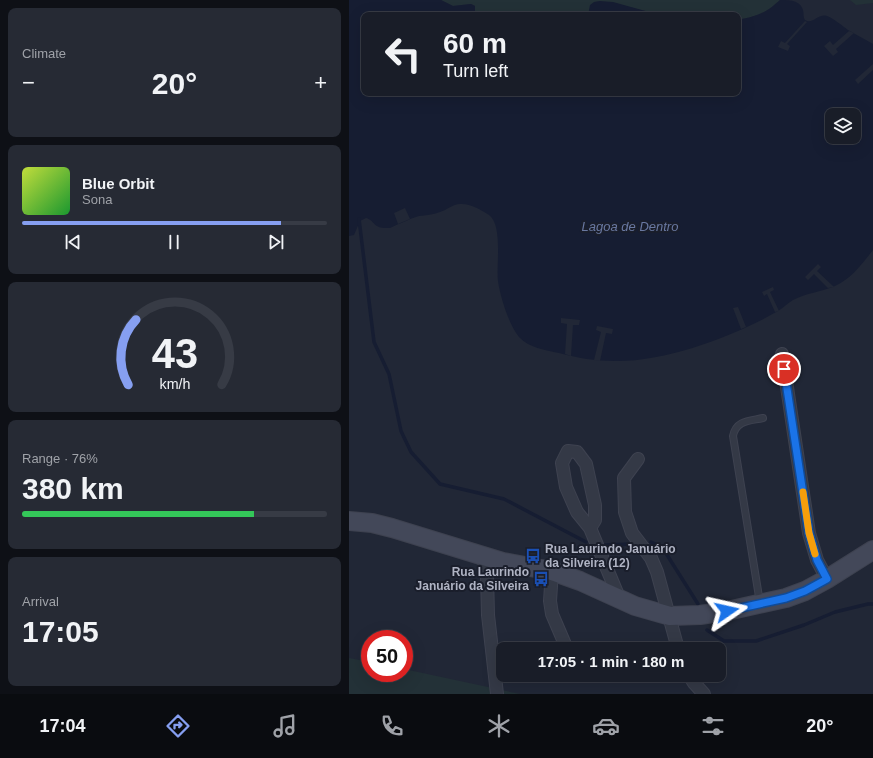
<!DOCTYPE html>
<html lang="en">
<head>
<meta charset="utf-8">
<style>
	:root { --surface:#191d28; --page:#262a34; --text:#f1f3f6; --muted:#9fa2a8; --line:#373b45; --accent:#869ff1 }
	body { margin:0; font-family:Helvetica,sans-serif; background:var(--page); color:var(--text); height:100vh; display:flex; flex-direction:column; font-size:15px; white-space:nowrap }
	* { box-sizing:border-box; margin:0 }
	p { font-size:13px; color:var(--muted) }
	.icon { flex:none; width:22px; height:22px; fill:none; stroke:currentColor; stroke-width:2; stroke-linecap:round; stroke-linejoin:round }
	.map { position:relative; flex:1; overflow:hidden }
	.panel { display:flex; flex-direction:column; gap:8px; padding:8px; background:#0e1016; width:349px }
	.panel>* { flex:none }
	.banner { position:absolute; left:12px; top:12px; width:380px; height:84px; border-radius:8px; box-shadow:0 4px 16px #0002,0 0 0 1px var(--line); background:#191d28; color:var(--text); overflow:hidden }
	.buttons { position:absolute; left:476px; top:108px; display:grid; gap:8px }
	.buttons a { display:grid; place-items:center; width:36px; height:36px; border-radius:8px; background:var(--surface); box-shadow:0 4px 16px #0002,0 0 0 1px var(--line); font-size:20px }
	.speed { position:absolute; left:12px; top:630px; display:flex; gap:8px; font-size:20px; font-weight:700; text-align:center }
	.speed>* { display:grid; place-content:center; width:52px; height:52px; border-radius:50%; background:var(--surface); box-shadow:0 4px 16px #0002,0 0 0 1px var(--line); line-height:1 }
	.speed .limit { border:6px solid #d22; background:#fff; color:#111 }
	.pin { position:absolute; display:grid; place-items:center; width:34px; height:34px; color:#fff; margin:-17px; border:2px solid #fff; border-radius:50%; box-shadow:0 1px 4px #0007 }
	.me { position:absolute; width:44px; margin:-22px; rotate:79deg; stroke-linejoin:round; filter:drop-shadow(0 0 3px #0008) }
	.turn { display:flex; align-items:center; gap:14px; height:84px; padding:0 16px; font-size:18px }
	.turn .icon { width:52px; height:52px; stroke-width:2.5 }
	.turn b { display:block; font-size:28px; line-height:34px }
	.big { font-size:30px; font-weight:800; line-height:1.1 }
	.panel .tile { flex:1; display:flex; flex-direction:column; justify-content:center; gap:6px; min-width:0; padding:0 14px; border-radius:8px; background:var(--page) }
	.panel .dial { align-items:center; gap:0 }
	.dial svg { height:104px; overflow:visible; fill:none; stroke:var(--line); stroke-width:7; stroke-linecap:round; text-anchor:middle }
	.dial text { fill:var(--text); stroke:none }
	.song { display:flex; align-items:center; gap:12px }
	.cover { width:48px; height:48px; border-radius:6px; background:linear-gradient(135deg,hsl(70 70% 55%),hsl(130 70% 35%)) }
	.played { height:4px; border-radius:2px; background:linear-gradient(90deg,var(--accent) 85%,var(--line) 85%) }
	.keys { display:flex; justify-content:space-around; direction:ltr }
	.heat { display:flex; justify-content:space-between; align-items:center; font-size:22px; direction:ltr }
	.charge { height:6px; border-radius:3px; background:linear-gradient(90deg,#34c759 76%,var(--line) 0) }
	.trip { position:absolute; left:147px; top:642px; width:230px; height:40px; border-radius:8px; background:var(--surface); box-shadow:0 4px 16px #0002,0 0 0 1px var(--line); font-weight:800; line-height:40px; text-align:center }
	.dock { display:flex; height:64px; justify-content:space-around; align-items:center; background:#0a0c10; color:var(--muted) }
	.dock .icon { width:28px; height:28px }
	.dock .active { color:var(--accent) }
	.dock b { font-size:18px; color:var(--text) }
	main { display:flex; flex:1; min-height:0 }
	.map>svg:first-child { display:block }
	.green { fill:#233137 }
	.water { fill:#161d32; fill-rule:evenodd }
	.pier { fill:#212736 }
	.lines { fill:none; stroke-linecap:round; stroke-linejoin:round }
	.stream { stroke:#161d32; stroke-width:3.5 }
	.service-casing { stroke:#3e4250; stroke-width:8 }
	.minor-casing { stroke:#3e4250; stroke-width:14 }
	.secondary-casing { stroke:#3e4250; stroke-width:20 }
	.service { stroke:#343946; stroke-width:6 }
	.minor { stroke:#343946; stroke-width:12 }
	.secondary { stroke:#434859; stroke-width:18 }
	.route-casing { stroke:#114b97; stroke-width:10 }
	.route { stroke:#1a73e8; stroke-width:7 }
	.slow { stroke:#f59e0b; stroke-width:7 }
	.labels { text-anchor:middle; stroke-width:4; stroke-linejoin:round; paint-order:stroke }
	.poi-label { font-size:12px; font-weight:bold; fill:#afb3c3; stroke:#1a1e2b; text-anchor:start }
	.water-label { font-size:13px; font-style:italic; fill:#6978a1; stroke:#1a1e2b }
</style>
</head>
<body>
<main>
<section class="panel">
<div class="tile"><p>Climate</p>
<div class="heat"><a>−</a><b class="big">20°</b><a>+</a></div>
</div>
<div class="tile">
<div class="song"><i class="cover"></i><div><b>Blue Orbit</b><p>Sona</p></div></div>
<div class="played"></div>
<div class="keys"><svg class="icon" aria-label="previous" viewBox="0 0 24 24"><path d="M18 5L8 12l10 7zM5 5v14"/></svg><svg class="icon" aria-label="pause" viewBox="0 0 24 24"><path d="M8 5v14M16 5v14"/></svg><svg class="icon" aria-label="next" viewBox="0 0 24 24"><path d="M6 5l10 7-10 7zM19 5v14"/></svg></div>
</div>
<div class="tile dial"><svg viewBox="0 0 100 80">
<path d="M14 69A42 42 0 1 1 86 69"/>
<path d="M14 69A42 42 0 0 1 20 19" stroke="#869ff1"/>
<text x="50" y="56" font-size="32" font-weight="700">43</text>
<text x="50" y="72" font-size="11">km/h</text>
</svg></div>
<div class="tile"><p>Range · 76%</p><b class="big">380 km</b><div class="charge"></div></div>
<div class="tile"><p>Arrival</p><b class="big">17:05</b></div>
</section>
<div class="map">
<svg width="524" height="694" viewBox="0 0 524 694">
	<rect width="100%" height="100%" fill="#212736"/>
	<g class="green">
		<path d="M92 0H431C416 14 408 16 389 20V15C360 15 331 16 302 12 282 9 265 0 245 2L240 11 239 15H126V6L122 4 104 6Z"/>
		<polygon points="501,0 524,0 524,3 507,5"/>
		<polygon points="0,658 21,662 21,673 55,673 55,669 171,694 0,694"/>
	</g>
	<g class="water">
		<path d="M0 0H92L104 6 122 4 126 6V15H15V93H389V20C408 16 416 14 431 0 440 0 451 0 454 10 455 14 454 17 456 20 464 25 469 13 478 16 486 19 493 26 499 30 507 35 516 39 524 44V250C513 264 502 279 486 286 472 292 457 293 444 300 439 303 434 308 429 311 386 336 316 362 266 361 247 361 228 358 210 353 196 350 180 348 170 337 160 325 151 296 149 281 147 266 154 225 140 215 133 210 120 203 111 204 104 204 98 210 91 212 84 215 77 215 70 216 60 219 50 224 41 228 23 229 27 221 17 218L11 221 5 235 0 236ZM483 115H505V137H483Z"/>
		<polygon points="251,1 264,2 300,12 327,15 239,15 241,5 245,2"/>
	</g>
	<g class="pier">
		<polygon points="456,21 458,22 438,44 441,46 439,51 429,47 432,41 436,43"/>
		<polygon points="500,31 505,33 487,49 489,52 484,56 475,46 481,41 484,45"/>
		<polygon points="524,64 524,70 509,84 506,80"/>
		<polygon points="56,208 61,219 49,224 45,213"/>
		<polygon points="469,264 472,267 468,271 485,287 479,288 465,274 459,280 456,277"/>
		<polygon points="424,287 425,290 421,292 430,311 426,312 418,294 415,296 413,292"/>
		<polygon points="389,307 397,327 392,329 384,308"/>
		<polygon points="212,318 231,320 230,325 224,325 222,356 216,354 218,324 212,323"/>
		<polygon points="248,326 264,329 263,334 257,333 251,361 245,360 252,332 247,330"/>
	</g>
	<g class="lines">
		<g class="stream">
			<polyline points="10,219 25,342 40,374 52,431 62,452 91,484 155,499 237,542"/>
			<polyline points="302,542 313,547 349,604"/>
			<polyline points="255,545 283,544"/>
			<polyline points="358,630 375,641 407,641 455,625 486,612 519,604 524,604"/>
		</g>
		<defs>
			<path id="service" d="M411 603 384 436C387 420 401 421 414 418"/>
			<g id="minor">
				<polyline points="433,354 460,533 468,560 478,579"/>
				<polyline points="289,459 275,478 276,512 283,533 302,558 308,572 329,649"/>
				<polyline points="241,528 246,520 246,505 237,464 228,452 219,451 213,463 217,487 228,512 241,528 271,600"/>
				<polyline points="134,556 138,575 139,615 148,694"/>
				<polyline points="203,571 201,601 203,614 218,649"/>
				<polyline points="340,675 345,683 355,694"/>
			</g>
			<polyline id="secondary" points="0,521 23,523 43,528 154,562 203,571 231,581 286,606 321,616 351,615 378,611 437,598 456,591 478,579 524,550"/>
		</defs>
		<use href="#service" class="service-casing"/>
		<use href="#minor" class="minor-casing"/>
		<use href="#secondary" class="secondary-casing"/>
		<use href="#service" class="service"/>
		<use href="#minor" class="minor"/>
		<use href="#secondary" class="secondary"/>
	</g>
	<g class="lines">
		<defs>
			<polyline id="route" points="378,611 437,598 456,591 478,579 468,560 460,533 435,369"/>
		</defs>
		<use href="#route" class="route-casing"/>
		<use href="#route" class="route"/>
		<polyline class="slow" points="454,492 460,533 466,554"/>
	</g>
	<defs>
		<symbol id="bus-bare" viewBox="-9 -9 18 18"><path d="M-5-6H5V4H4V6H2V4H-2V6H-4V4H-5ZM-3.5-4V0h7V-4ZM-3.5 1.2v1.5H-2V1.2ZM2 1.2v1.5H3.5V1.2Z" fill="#1a4fb4" stroke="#1a1e2b" stroke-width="2.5" paint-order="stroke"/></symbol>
	</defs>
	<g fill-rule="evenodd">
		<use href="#bus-bare" x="173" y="545" width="22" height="22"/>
		<use href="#bus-bare" x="181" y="568" width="22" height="22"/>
	</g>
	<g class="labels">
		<g class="poi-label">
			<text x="196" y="553">Rua Laurindo Januário<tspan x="196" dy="14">da Silveira (12)</tspan></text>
			<text x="180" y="576" text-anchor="end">Rua Laurindo<tspan x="180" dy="14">Januário da Silveira</tspan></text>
		</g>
		<g class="water-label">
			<text x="281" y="231">Lagoa de Dentro</text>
		</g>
	</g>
</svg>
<div class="buttons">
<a><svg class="icon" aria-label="layers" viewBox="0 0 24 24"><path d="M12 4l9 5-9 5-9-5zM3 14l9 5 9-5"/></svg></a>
</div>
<div class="speed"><div class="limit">50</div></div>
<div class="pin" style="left:435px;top:369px;background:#d93025"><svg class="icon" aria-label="arrive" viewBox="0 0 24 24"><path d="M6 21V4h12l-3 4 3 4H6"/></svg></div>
<svg class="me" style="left:378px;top:611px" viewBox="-20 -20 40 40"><path d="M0-17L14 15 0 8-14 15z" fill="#1a73e8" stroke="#fff" stroke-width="4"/></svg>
<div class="trip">17:05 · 1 min · 180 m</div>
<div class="banner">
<div class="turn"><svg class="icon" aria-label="left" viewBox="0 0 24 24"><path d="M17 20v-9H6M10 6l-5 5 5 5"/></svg><div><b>60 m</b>Turn left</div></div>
</div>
</div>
</main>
<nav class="dock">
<b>17:04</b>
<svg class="icon active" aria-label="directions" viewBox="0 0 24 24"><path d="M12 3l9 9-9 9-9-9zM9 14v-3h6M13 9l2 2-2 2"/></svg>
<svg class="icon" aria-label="music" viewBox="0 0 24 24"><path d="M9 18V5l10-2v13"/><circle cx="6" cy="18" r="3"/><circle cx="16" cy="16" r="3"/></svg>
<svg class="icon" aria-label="phone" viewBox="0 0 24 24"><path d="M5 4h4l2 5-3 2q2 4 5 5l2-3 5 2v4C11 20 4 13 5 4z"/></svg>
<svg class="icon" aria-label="climate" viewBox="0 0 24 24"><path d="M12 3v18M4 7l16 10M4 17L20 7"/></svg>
<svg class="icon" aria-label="car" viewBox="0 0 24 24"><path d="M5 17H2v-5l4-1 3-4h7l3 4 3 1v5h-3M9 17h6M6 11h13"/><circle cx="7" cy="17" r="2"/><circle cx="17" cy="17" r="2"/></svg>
<svg class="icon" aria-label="filters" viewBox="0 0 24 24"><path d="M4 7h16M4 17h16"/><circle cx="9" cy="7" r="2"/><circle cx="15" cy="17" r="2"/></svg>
<b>20°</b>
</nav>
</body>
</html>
